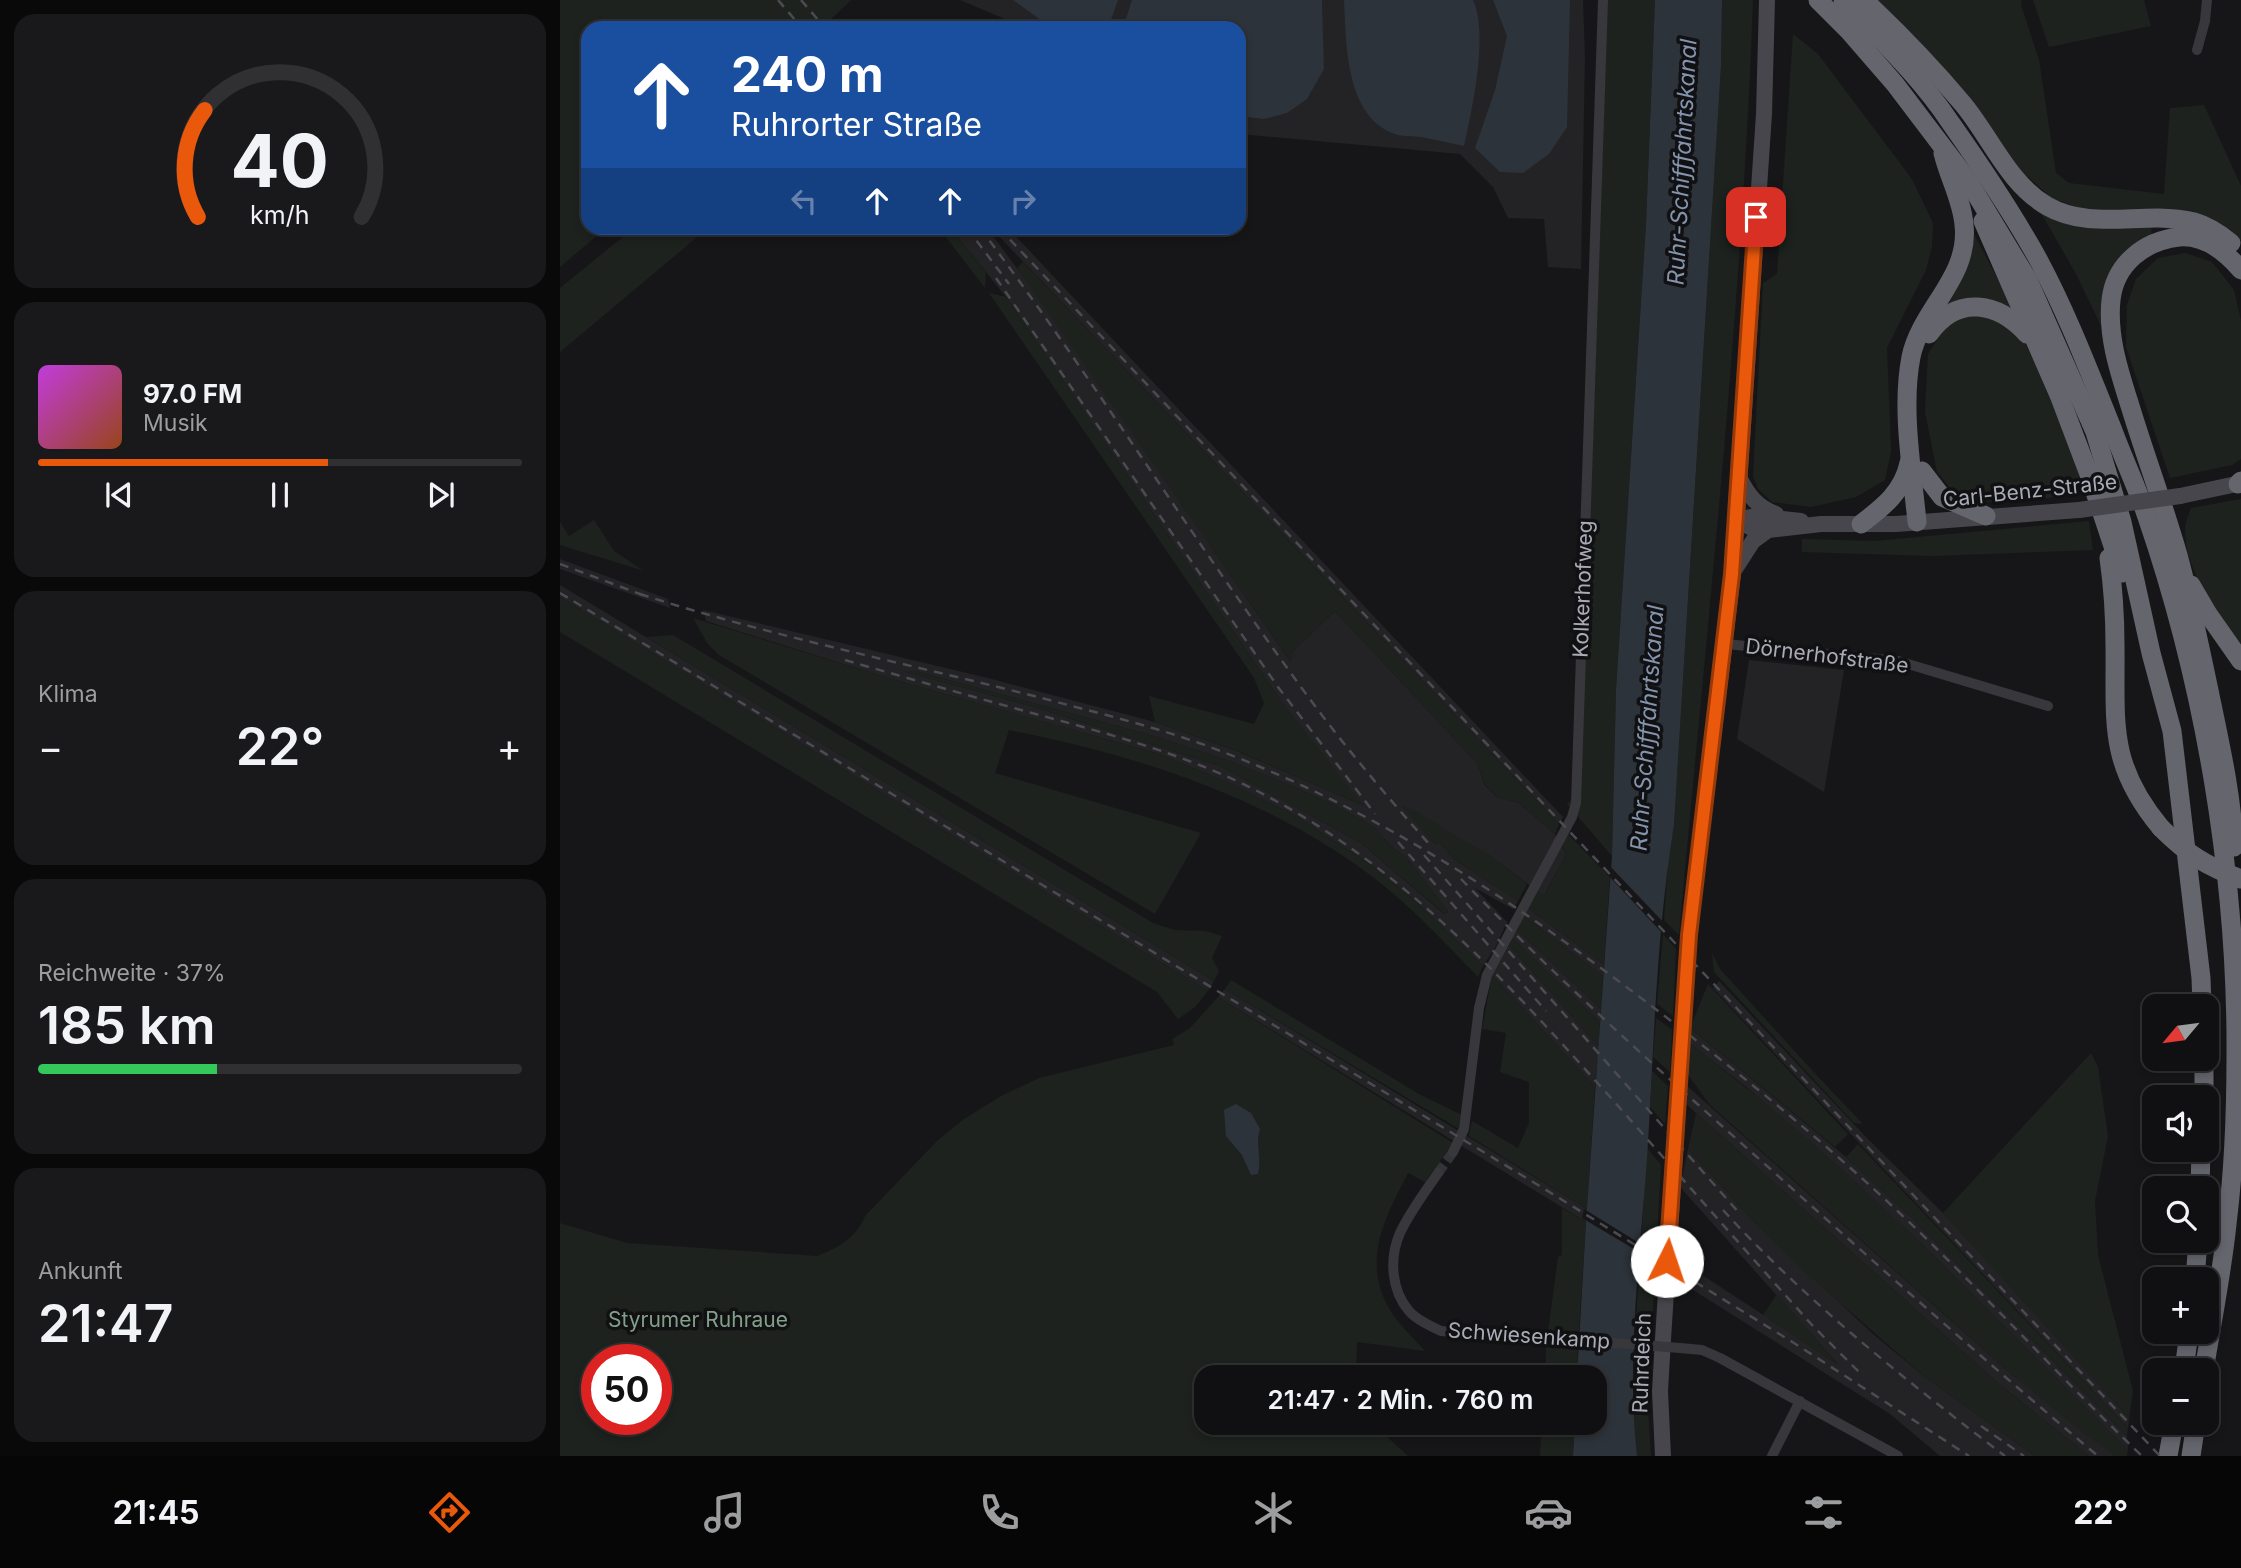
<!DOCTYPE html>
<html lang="de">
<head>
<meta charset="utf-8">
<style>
	:root { --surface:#101012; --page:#19191b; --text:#f1f3f6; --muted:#9c9d9f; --line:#303032; --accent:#ea580c }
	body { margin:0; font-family:Inter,sans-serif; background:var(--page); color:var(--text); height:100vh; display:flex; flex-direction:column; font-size:26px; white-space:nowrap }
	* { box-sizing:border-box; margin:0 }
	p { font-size:23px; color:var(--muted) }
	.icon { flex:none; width:38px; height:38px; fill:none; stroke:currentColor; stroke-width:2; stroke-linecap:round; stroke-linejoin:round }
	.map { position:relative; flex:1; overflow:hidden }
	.panel { display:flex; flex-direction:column; gap:14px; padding:14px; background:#09090a; width:560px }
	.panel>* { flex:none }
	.top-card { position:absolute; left:21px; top:21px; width:665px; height:214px; border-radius:21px; box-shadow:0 4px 10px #0003,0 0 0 2px var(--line); background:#1a4fa0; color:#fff; overflow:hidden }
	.needle { width:46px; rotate:241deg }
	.buttons { position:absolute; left:1582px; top:994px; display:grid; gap:14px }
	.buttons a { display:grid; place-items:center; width:77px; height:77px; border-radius:14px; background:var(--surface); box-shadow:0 4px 10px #0003,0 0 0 2px var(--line); font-size:35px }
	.speed { position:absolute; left:21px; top:1344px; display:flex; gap:14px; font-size:35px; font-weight:700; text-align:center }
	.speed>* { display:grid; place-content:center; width:91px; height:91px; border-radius:50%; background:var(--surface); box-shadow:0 4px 10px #0003,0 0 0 2px var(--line); line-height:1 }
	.speed .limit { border:10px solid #d22; background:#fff; color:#111 }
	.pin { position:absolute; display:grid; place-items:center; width:60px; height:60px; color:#fff; margin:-30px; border-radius:14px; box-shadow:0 4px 10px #0006 }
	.me { position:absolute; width:77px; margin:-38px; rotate:4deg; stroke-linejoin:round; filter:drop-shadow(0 0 5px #0008) }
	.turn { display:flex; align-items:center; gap:24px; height:147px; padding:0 35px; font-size:32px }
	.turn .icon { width:91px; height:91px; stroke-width:2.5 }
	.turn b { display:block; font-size:49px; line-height:60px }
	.lanes { display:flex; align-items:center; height:66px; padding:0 35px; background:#0003; justify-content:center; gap:35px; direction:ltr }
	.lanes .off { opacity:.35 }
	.big { font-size:52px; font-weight:600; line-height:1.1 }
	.panel .tile { flex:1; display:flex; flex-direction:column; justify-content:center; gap:10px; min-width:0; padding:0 24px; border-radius:21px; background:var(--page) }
	.panel .dial { align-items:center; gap:0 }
	.dial svg { height:182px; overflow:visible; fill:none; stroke:var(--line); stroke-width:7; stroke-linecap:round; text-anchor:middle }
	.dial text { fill:var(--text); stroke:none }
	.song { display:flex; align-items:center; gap:21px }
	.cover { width:84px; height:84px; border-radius:10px; background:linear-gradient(135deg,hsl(290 70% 55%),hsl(20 70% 35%)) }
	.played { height:7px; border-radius:4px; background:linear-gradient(90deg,var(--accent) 60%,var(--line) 60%) }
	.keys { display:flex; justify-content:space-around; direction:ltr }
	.heat { display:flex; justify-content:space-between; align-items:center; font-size:38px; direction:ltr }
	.charge { height:10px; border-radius:5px; background:linear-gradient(90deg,#34c759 37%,var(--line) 0) }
	.trip { position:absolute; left:634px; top:1365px; width:413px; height:70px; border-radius:21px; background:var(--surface); box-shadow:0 4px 10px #0003,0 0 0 2px var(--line); font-weight:600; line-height:70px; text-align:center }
	.tab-bar { display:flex; height:112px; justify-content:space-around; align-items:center; background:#060607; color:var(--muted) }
	.tab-bar .icon { width:49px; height:49px }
	.tab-bar .current { color:var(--accent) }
	.tab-bar b { font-size:32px; color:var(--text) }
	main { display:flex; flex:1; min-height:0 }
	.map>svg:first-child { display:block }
	.built { fill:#232224; fill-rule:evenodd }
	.green { fill:#1d221e; fill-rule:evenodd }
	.water { fill:#2d333a }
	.pier { fill:#161618 }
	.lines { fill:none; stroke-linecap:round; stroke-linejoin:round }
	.street-tunnel { stroke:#333438; stroke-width:10; stroke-dasharray:10 5; stroke-linecap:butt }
	.street { stroke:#37373c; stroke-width:10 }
	.secondary { stroke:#46464c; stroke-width:16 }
	.highway { stroke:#64656d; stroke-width:19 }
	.rail { stroke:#4b4b51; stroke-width:2.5; stroke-dasharray:9 7; stroke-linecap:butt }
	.street-bridge { stroke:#37373c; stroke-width:10 }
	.secondary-bridge { stroke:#46464c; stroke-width:16 }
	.highway-bridge { stroke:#64656d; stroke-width:19 }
	.route-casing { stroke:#983908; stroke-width:18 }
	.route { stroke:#ea580c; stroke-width:12 }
	.labels { text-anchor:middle; stroke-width:7; stroke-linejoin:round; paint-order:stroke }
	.street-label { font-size:21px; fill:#a9abb6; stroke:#111113 }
	.park-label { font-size:21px; fill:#829f89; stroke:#111113 }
	.water-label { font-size:23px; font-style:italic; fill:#8494ad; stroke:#111113 }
</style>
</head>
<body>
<main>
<section class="panel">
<div class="tile dial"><svg viewBox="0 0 100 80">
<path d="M14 69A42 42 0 1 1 86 69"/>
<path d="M14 69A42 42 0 0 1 17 22" stroke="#ea580c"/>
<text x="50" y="56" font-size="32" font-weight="700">40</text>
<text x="50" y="72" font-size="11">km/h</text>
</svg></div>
<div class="tile">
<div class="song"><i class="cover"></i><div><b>97.0 FM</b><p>Musik</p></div></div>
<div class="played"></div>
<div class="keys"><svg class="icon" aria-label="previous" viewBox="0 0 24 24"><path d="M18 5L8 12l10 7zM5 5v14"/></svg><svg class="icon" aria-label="pause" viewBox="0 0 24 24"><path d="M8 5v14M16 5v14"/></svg><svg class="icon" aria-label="next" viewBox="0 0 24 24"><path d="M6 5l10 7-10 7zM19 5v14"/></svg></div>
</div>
<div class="tile"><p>Klima</p>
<div class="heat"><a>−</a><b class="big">22°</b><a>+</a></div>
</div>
<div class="tile"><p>Reichweite · 37%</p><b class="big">185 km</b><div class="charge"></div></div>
<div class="tile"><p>Ankunft</p><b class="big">21:47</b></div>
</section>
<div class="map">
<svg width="1681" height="1456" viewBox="0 0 1681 1456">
	<rect width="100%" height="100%" fill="#161618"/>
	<g class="built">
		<polygon points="400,0 1023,0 1025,57 1021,269 988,267 984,219 948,218 933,187 900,154 679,134 679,28 466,28"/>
		<path d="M390 228H427L483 303 730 661 733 651 775 611 918 764 924 784 937 797 959 803 995 834 1006 854 984 896 930 856 842 806 875 844 880 843 895 860 958 901 953 909 915 888 947 922 935 948 923 966 853 899 811 865 734 815 669 783 599 754 328 678 146 621 143 610 428 678 595 722 677 751 802 805 722 703 446 297ZM355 671 587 734 664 759 730 785 776 806 814 827 833 848 846 857 888 912 884 914 801 843 660 766 474 707 347 672Z"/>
		<polygon points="431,228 448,228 1003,817 999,824"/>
		<polygon points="0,559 108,599 110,608 0,569"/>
		<polygon points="0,585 654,981 648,991 0,597"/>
		<polygon points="1189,660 1284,670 1264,792 1177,739"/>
		<polygon points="968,908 1044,965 1043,976 964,916"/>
		<polygon points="957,930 1041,1009 1040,1022 952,938"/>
		<polygon points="949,945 1039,1047 1035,1087 932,975"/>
		<polygon points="1159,981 1306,1137 1383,1213 1425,1258 1569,1418 1568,1428 1153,988"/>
		<polygon points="665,989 1027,1209 1026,1222 658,997"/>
		<polygon points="1130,1028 1286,1157 1351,1217 1567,1436 1568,1450 1371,1253 1280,1168 1185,1086 1129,1043"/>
		<polygon points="1126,1085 1450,1373 1556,1456 1529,1456 1439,1384 1136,1113 1125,1103"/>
		<polygon points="1128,1149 1194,1222 1313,1334 1365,1377 1475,1456 1380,1456 1330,1414 1114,1278 1116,1258 1277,1363 1120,1187"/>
	</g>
	<g class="green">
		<polygon points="0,0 291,0 262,28 28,28 28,228 46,228 0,267"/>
		<polygon points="1040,0 1095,0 1086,224 1056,690 1052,856 1007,804 1013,798"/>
		<path d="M1162 0H1193C1182 312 1147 624 1119 935L1104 920 1108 862 1114 825 1161 66Z"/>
		<polygon points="1312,0 1462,0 1461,5 1479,60 1496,173 1509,183 1604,194 1610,108 1644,105 1681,186 1681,241 1670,229 1636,213 1528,211 1493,199 1459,169"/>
		<polygon points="1473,0 1584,0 1591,26 1489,47"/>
		<polygon points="1233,34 1258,54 1352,179 1373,223 1372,246 1366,270 1327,348 1331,451 1325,480 1296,497 1251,507 1212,502 1198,489 1193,476 1203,283 1217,274"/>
		<polygon points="1476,204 1591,226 1592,236 1569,248 1545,334 1515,272"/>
		<polygon points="74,228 148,228 0,352 0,288"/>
		<polygon points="379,228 390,228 426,273 425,288"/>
		<polygon points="1414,234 1457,316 1382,313 1408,254"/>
		<polygon points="1625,253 1652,262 1674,290 1681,321 1681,459 1672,465 1610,478 1566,347 1567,305 1576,279 1598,258"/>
		<polygon points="463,262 999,824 995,834 959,803 937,797 924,783 918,764 775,611 733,651 731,662 457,268"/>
		<polygon points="429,293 446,297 722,703 804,806 678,751 595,722 589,696 694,724 704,703 694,678"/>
		<polygon points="1407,315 1434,318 1464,341 1491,394 1526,494 1456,501 1422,502 1390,488 1377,472 1365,412 1368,354 1384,329"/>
		<path d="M1681 499V647C1659 614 1624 571 1625 529 1625 523 1629 514 1631 508Z"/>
		<polygon points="34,520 54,551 84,571 0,545 0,522 9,536"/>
		<polygon points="1529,521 1533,550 1372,556 1242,552 1242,539 1315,541"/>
		<polygon points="0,597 648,991 635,1007 618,1019 597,992 0,632"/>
		<path d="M133 618 328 678 599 754 669 783 734 815 811 865 853 899 923 966 918 977C884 942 849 904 810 875 704 796 577 755 449 730L435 773 641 833 595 914 159 655 147 643Z"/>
		<polygon points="113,635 593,923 615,930 646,931 662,936 652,958 659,971 654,981 86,637"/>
		<polygon points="343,671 355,671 587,734 664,759 730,785 776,806 814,827 833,848 846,857 888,911 885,914 801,843 660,766 474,707"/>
		<polygon points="841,806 854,810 930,856 967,884 958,901 895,860 880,843 875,844"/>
		<polygon points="1008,834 1050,877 1044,965 968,908 977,891 985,895 1006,854 1002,845"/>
		<polygon points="964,916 1043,976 1041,1009 957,930"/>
		<polygon points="1103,934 1116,949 1113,1016 1097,1004"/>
		<polygon points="952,938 1040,1022 1039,1047 949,945"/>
		<polygon points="1152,953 1160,969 1250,1068 1303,1124 1294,1123 1154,972"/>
		<polygon points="932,975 1035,1087 1027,1209 909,1136 912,1121 958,1148 969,1123 969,1082 940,1072 946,1033 922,1029"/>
		<polygon points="671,980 859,1094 902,1115 899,1129 665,989"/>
		<polygon points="1148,984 1288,1134 1275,1147 1130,1028"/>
		<path d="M658 997 893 1143 865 1182 848 1173C825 1218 801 1261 830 1310 838 1324 854 1338 865 1351L797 1342 796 1377H646V1423H812L848 1456H0V1223L67 1243 257 1256C278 1248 297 1237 305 1216L377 1141 404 1119 441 1096 479 1078 614 1045 612 1039 629 1029ZM37 1360H96V1419H37Z"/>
		<polygon points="1096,1018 1112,1030 1110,1072 1093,1057"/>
		<path d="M1129 1043C1181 1083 1232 1124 1280 1168 1380 1258 1473 1356 1568 1450L1567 1456H1556L1530 1438 1450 1373 1149 1104 1127 1073Z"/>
		<polygon points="1531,1053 1538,1067 1548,1136 1535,1201 1538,1255 1573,1391 1569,1418 1383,1213"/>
		<polygon points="1092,1071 1108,1086 1105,1124 1090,1107"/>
		<polygon points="1136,1113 1439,1384 1529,1456 1475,1456 1365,1377 1245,1272 1194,1222 1128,1149"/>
		<polygon points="1298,1144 1568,1428 1567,1436 1351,1217 1286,1157"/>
		<polygon points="1087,1148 1101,1165 1096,1253 1081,1244"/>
		<polygon points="1002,1208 1026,1222 1019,1331 988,1332 998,1257 1002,1255"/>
		<polygon points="1080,1254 1096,1263 1092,1323 1089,1325 1087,1336 1081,1335 1080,1338 1075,1337"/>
		<polygon points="1217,1294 1279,1366 1203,1315"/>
		<polygon points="986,1347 1018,1348 1017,1377 986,1377"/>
		<polygon points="1074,1352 1090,1354 1088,1409 1091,1456 1077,1456 1074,1433"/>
		<polygon points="982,1423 1015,1423 1013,1456 980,1456"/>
	</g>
	<g class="water">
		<polygon points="453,0 558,0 548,28 492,28"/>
		<polygon points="572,0 762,0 764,69 747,99 727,113 704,119 679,116 679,28 563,28"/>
		<path d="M784 0H913C929 34 912 110 904 146 890 143 876 140 861 137 853 136 843 137 835 134 785 117 786 42 784 0Z"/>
		<polygon points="933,0 1010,0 1007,127 989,154 963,173 940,172 915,148 935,90 947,36"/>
		<path d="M1095 0H1162L1161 66 1114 825C1096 935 1094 1048 1087 1159 1080 1257 1066 1358 1077 1456H1013L1015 1423H1034V1377H1017L1026 1222 1052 856 1056 690 1086 224Z"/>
		<path d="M676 1104 691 1113 700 1129C695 1145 702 1156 698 1174L691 1175 682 1155 666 1136 664 1110Z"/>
	</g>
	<g class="pier">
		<polygon points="1048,864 1107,926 1106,937 1047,874"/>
		<polygon points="1024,1209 1084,1246 1084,1255 1022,1218"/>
	</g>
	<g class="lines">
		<polyline class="street-tunnel" points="878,1173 893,1152"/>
		<g class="street">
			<polyline points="1637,50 1645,21 1647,0"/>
			<polyline points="1166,644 1338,661 1488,706"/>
			<polyline points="893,1152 904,1129 919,1008 927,975 1012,817 1016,803 1043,0"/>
			<path d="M878 1173C865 1192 850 1212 840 1233 829 1258 831 1290 849 1311 857 1320 870 1326 881 1331L1082 1345"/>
			<polyline points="1120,1348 1142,1350 1160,1358 1338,1456"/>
			<polyline points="1212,1456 1240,1401"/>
		</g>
		<g class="secondary">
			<path d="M1179 477C1188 495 1197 507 1216 514"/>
			<polyline points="1620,496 1681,483"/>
			<polyline points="1175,520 1192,528 1208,530 1261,524 1336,524 1519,510"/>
			<polyline points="1175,520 1196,516 1241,521"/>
			<polyline points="1175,569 1193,541 1208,530"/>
			<polyline points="1103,1456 1100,1391 1103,1339 1129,935 1173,574 1204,114 1207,0"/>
		</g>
		<g class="highway">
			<polyline points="1258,0 1289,31 1335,84 1407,179 1468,280 1535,432 1562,522 1591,653 1612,731 1641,978 1642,1006"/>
			<path d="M1283 0C1320 39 1360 77 1390 122 1421 166 1452 212 1478 259 1507 313 1529 371 1552 428 1563 458 1577 487 1587 517 1645 686 1677 876 1676 1055 1676 1111 1674 1168 1667 1224 1662 1273 1652 1322 1644 1370"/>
			<path d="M1304 0C1339 33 1372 67 1403 104 1431 138 1448 183 1487 206 1532 232 1586 210 1634 222 1648 226 1660 234 1671 243"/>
			<polyline points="1423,221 1499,395 1530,477 1562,573"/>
			<path d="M1369 334C1397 294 1438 302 1467 334"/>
			<polyline points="1362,471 1382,497 1426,516"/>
			<polyline points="1678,484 1681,481"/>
			<path d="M1357 522C1352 470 1341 408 1351 357 1361 309 1410 277 1404 225 1402 200 1389 178 1383 153"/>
			<path d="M1301 524C1323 507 1343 492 1349 463"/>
			<path d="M1549 558C1553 587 1555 616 1555 645 1556 722 1547 763 1601 828"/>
			<polyline points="1631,585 1648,614 1681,661"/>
			<path d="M1674 847C1672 797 1661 748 1651 700 1641 652 1631 603 1618 555 1604 506 1586 458 1571 409 1560 374 1547 337 1551 300 1555 264 1584 241 1619 237 1645 235 1665 251 1681 270"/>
			<polyline points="1644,1059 1644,1097"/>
			<polyline points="1640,1188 1641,1150"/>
			<polyline points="1635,1279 1638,1241"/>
			<polyline points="1624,1370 1629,1332"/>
			<polyline points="1608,1456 1614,1423"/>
			<polyline points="1631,1456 1636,1423"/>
		</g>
		<g class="rail">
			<polyline points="218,0 242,28"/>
			<polyline points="241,0 265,28"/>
			<polyline points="407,228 449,284"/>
			<path d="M420 228C537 383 639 550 755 706 791 754 830 800 870 845"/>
			<polyline points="439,228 1600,1456"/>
			<polyline points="436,278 718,687 815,814"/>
			<polyline points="0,564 88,597"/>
			<polyline points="0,593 978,1185 1234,1343 1409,1456"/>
			<path d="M80 594C216 638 356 665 493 701 542 714 591 726 639 743 813 806 952 899 1098 1011 1178 1072 1257 1136 1330 1204 1417 1285 1496 1374 1582 1456"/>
			<path d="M285 660C347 678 410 696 472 713 542 732 613 751 679 782 832 855 940 974 1051 1098 1118 1174 1185 1250 1252 1325L1303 1376"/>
			<polyline points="838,842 986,1011"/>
			<polyline points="864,855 1180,1214"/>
			<path d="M901 879C998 980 1102 1073 1207 1166 1316 1264 1426 1362 1538 1456"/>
			<path d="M1163 1210C1247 1302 1345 1380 1445 1456"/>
			<polyline points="1421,1426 1464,1456"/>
		</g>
		<polyline class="street-bridge" points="1082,1345 1120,1348"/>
		<polyline class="secondary-bridge" points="1519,510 1620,496"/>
		<path class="highway-bridge" d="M1601 828C1627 854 1646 866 1681 879"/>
	</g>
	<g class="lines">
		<defs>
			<polyline id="route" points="1107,1261 1129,935 1172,574 1196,217"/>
		</defs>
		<use href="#route" class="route-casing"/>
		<use href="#route" class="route"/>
	</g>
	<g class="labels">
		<g class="street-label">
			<text transform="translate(1470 491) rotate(-6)" y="7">Carl-Benz-Straße</text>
			<text transform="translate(1023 589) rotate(-88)" y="7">Kolkerhofweg</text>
			<text transform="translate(1267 656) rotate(7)" y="7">Dörnerhofstraße</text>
			<text transform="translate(969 1336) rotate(4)" y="7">Schwiesenkamp</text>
			<text transform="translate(1082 1363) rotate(-88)" y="7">Ruhrdeich</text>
		</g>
		<g class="park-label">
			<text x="138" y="1327">Styrumer Ruhraue</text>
		</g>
		<g class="water-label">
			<text transform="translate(1122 162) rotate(-87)" y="8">Ruhr-Schifffahrtskanal</text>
			<text transform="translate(1087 728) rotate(-86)" y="8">Ruhr-Schifffahrtskanal</text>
		</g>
	</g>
</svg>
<div class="buttons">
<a><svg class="needle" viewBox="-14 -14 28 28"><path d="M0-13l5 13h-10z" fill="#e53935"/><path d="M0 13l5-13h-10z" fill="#9c9d9f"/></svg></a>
<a><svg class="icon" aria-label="sound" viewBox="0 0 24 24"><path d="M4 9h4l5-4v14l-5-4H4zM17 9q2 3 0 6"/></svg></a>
<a><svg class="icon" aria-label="search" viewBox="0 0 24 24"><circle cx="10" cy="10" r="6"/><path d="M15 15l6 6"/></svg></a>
<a>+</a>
<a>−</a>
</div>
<div class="speed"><div class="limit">50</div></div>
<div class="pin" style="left:1196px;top:217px;background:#d93025"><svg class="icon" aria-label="arrive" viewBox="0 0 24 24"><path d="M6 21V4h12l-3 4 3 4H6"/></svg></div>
<svg class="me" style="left:1107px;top:1261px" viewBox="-20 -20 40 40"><circle r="19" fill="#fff"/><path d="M0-13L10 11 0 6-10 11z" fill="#ea580c"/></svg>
<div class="trip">21:47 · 2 Min. · 760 m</div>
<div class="top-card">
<div class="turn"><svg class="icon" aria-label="ahead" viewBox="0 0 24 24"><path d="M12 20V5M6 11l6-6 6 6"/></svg><div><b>240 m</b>Ruhrorter Straße</div></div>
<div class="lanes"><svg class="icon off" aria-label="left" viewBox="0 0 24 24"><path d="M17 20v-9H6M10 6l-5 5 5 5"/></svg><svg class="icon" aria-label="ahead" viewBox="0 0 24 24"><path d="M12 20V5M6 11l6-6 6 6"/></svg><svg class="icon" aria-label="ahead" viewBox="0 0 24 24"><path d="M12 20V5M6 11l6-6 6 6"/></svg><svg class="icon off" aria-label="right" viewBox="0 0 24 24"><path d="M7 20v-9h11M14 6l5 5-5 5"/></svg></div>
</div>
</div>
</main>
<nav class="tab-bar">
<b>21:45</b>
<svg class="icon current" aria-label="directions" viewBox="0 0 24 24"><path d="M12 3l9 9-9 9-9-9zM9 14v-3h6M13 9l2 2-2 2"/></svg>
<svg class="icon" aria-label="music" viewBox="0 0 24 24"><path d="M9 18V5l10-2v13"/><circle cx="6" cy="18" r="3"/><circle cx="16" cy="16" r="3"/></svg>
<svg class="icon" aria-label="phone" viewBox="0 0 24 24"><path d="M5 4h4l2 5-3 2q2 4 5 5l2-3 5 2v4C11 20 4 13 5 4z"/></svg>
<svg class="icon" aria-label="climate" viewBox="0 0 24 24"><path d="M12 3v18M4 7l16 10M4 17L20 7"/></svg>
<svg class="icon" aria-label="car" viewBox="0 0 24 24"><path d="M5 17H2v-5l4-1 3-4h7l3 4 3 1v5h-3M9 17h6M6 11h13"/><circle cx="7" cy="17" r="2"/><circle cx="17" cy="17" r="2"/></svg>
<svg class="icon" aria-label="filters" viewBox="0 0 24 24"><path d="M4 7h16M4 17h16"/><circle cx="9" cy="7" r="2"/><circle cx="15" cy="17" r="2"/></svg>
<b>22°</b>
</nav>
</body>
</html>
